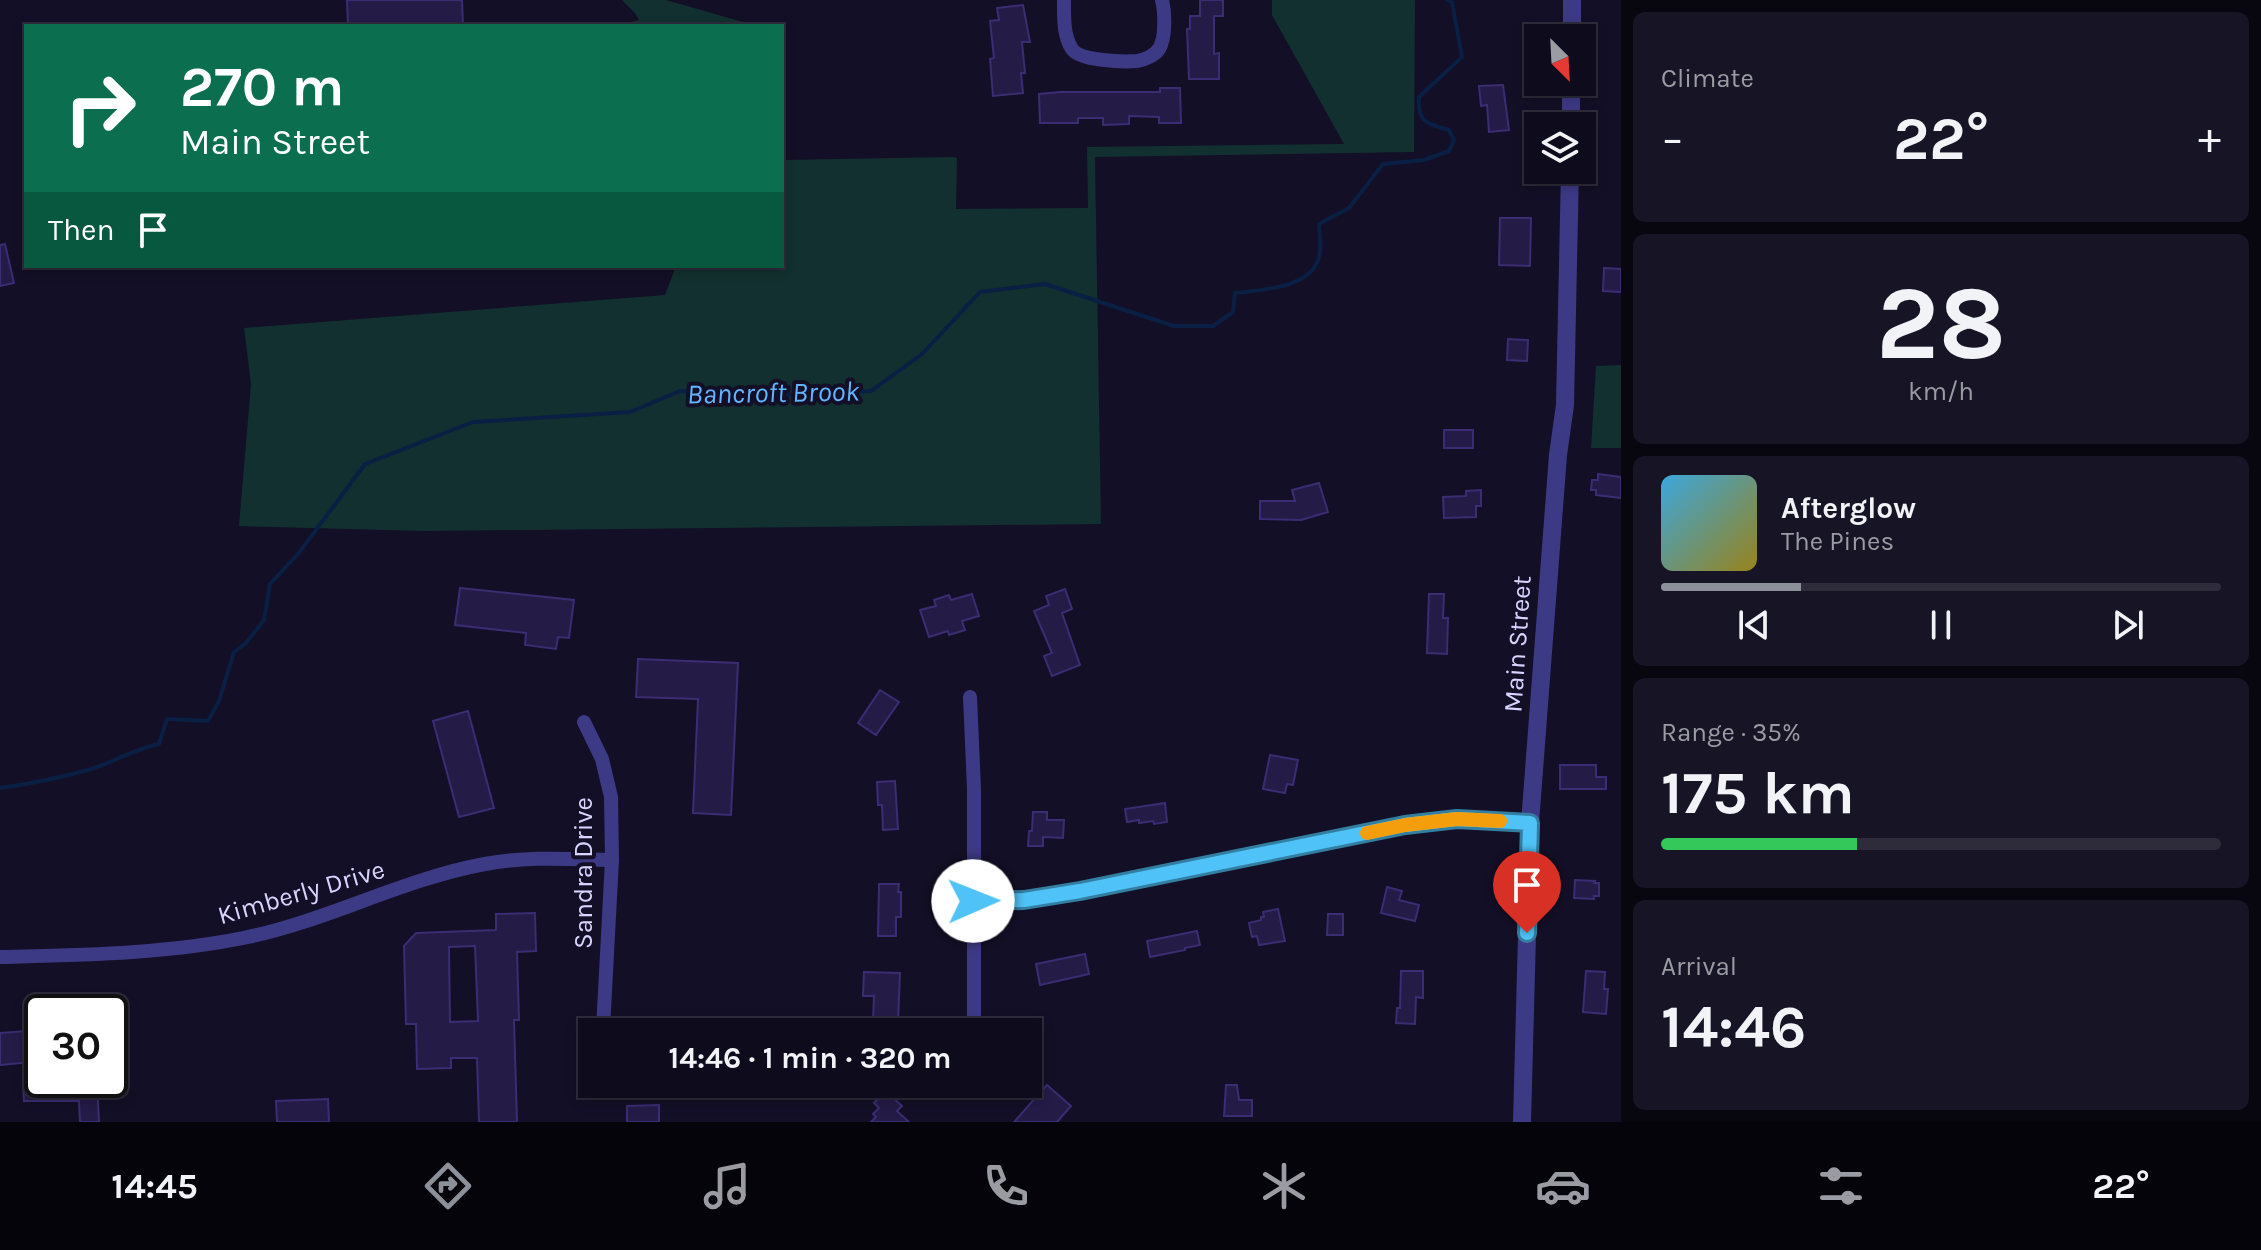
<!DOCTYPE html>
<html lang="en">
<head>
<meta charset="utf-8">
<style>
	:root { --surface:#0e0b1c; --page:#171425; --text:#f1f3f6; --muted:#9b9ba3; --line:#2e2b3b; --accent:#8c9099 }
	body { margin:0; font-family:Karla,sans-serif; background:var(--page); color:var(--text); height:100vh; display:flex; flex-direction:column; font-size:30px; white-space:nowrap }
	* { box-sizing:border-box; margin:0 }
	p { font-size:26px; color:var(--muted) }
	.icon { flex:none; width:44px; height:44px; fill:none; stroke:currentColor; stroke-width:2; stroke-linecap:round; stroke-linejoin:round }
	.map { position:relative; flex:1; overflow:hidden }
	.sheet { display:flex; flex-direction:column; gap:12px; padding:12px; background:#08060f; width:640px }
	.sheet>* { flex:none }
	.guide { position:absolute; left:24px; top:24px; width:760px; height:244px; border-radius:0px; box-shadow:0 4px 12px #0003,0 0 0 2px var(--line); background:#0b6e4f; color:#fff; overflow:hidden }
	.needle { width:52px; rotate:156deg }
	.controls { position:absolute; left:1524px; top:24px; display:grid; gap:16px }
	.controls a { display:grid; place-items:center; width:72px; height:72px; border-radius:0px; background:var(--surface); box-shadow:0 4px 12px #0003,0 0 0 2px var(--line); font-size:40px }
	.speed { position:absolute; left:24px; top:994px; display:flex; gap:16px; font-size:40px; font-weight:700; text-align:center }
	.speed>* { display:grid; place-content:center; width:104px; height:104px; border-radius:50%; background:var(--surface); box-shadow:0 4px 12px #0003,0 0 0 2px var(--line); line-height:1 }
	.speed .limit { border:4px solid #111; border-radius:12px; background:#fff; color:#111 }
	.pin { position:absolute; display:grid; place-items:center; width:68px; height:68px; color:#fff; margin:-82px -34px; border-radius:50% 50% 50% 0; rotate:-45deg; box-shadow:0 0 8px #0007 }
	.pin .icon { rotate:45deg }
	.me { position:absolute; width:88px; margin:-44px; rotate:89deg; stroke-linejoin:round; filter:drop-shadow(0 0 6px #0008) }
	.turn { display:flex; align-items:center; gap:28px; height:168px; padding:0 24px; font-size:36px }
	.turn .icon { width:104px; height:104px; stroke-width:2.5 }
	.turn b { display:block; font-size:56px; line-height:68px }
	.then { display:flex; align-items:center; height:76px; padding:0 24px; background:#0003; gap:16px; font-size:30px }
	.big { font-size:60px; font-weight:700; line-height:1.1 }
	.sheet .widget { flex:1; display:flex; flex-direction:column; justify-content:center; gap:12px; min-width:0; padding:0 28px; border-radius:12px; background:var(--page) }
	.sheet .dial { align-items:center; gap:0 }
	.dial b { font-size:104px; line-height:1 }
	.song { display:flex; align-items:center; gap:24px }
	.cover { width:96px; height:96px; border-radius:12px; background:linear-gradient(135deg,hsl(200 70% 55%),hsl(50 70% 35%)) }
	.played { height:8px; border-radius:4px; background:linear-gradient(90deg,var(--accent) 25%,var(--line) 25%) }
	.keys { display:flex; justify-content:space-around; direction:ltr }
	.heat { display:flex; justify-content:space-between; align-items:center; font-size:44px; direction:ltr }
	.charge { height:12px; border-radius:6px; background:linear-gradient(90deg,#34c759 35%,var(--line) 0) }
	.trip { position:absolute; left:578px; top:1018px; width:464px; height:80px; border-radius:0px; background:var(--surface); box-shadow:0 4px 12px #0003,0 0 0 2px var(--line); font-weight:700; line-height:80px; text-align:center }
	.menu { display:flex; height:128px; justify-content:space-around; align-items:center; background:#06040b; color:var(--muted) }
	.menu .icon { width:56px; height:56px }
	.menu .active { color:var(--accent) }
	.menu b { font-size:36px; color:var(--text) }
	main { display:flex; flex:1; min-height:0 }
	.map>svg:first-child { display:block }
	.green { fill:#12302f }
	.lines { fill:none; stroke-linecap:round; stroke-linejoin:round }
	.stream { stroke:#0a1f44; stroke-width:4 }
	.building { fill:#241b47; stroke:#3b2d73; stroke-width:2; fill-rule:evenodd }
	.minor { stroke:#3d3a85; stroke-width:14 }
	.tertiary { stroke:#3d3a85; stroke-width:18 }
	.route-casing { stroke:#337fa1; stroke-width:20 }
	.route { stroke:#4fc3f7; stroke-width:14 }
	.slow { stroke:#f59e0b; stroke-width:14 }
	.labels { text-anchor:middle; stroke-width:8; stroke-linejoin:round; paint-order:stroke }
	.street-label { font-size:26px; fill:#d9d4ff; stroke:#130f26 }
	.water-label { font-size:28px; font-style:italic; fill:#62b6ff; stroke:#130f26 }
</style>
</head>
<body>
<main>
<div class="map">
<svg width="1621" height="1122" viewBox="0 0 1621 1122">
	<rect width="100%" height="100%" fill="#130f26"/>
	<g class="green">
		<polygon points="622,0 666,0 757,26 615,26 639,20 635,13"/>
		<polygon points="1272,0 1415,0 1414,152 1095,157 1101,524 424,531 239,526 251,384 244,328 665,295 676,266 782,266 782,160 953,157 957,158 956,209 1088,208 1087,147 1344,144 1272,15"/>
		<polygon points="1621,365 1621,448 1591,448 1596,366"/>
	</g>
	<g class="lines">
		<path class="stream" d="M0 788C29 784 59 778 88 770 112 763 134 749 159 744L167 719 208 721 219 701 234 652 246 643 264 620 270 584 298 554 365 464 473 422 630 412 680 391 761 396 871 391 922 354 980 292 1045 284 1174 326H1213L1233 312 1235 293C1261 290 1312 288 1319 257 1322 247 1319 234 1319 224L1349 208 1383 164 1424 160 1449 151 1454 140 1449 130C1428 124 1417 123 1419 97L1462 57 1452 2 1447 0"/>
	</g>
	<g class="building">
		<polygon points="347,0 462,0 463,26 348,26"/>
		<polygon points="1200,0 1223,0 1223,16 1214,16 1214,54 1219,53 1219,79 1189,79 1187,29 1190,29 1190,16 1200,16"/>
		<polygon points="1023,5 1030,42 1022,42 1025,73 1021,73 1023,93 993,96 990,59 994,58 990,21 999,20 997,8"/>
		<polygon points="1503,85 1509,130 1489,132 1487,105 1481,106 1479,86"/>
		<polygon points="1160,88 1180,88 1181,123 1159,123 1159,117 1129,116 1129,124 1103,125 1103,118 1078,118 1078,123 1040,123 1039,94 1060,92 1160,92"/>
		<polygon points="1500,218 1531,218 1530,266 1499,265"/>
		<polygon points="5,244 14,283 0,286 0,245"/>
		<polygon points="1604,268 1621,269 1621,292 1603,291"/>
		<polygon points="1508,339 1528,340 1527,361 1507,360"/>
		<rect x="1444" y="430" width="29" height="18"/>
		<polygon points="1598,474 1621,477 1621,498 1596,495 1596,490 1591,490 1592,480 1598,480"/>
		<polygon points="1319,483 1328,512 1301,520 1260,519 1260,501 1295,501 1292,490"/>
		<polygon points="1481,490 1481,506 1476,506 1476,517 1444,518 1443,497 1466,496 1466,491"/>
		<polygon points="460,588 574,600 569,638 558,637 556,649 525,645 526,633 455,625"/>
		<polygon points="1065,589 1072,609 1062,613 1080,665 1052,676 1044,656 1052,653 1034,611 1049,605 1046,596"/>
		<polygon points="972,594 979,616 962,621 965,630 949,635 948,631 929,637 920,610 936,606 934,600 949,595 951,600"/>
		<polygon points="1429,594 1444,594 1443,618 1448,618 1447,654 1427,653"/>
		<polygon points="638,659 738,663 731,815 693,813 698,699 636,697"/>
		<polygon points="880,690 899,702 876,735 858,723"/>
		<polygon points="468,711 494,808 459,817 433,721"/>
		<polygon points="1270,755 1298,760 1293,785 1287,784 1285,793 1263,789"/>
		<polygon points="1560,765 1596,765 1596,777 1606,777 1606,789 1560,789"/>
		<polygon points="895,781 898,829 883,830 882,805 878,805 877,782"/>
		<polygon points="1165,803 1167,822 1154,824 1153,821 1139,823 1139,820 1127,822 1125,809"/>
		<polygon points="1033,812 1047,812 1047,820 1064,820 1063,838 1043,837 1043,846 1028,846 1029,831 1032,831"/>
		<polygon points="1575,880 1595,881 1594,883 1599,883 1599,896 1594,896 1594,899 1574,898"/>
		<polygon points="879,884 899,884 898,892 901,892 901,917 896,917 896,936 878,936"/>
		<polygon points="1387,887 1402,891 1399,900 1419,905 1415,921 1381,913"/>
		<polygon points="1278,909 1285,941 1259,945 1257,936 1252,937 1249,923 1261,920 1261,917 1264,917 1263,912"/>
		<path d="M535 913 536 951 517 952 519 1020H514L517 1122H479L477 1058H451V1068L417 1069 416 1024H406L404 946 416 933 496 930V914ZM475 946 478 1021 450 1022 449 947Z"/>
		<polygon points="1328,914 1343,914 1343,935 1327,935"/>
		<polygon points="1197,931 1200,945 1185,948 1185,950 1150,957 1147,941"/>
		<polygon points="1085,954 1089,974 1040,985 1036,964"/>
		<polygon points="1401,971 1423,971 1423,998 1416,997 1415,1024 1396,1023 1397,1008 1400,1008"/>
		<polygon points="1586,971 1605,972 1604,989 1608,989 1606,1014 1583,1012"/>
		<polygon points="864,972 900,973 898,1022 873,1021 874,996 863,996"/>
		<polygon points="42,1030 42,1061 0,1065 0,1033"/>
		<polygon points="97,1081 99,1122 80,1122 79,1101 24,1101 23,1084"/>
		<polygon points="1047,1085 1071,1106 1057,1122 1014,1122"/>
		<polygon points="1226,1085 1237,1085 1239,1100 1252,1100 1252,1116 1224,1116"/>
		<polygon points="886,1091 902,1106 897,1111 909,1122 871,1122 876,1117 873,1114 879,1108 874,1103"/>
		<polygon points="328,1099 329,1122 277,1122 276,1101"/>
		<polygon points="659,1105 659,1122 627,1122 627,1106"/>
	</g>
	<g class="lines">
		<g class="minor">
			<path d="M1064 0C1064 16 1063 35 1072 49 1080 61 1123 62 1137 61 1145 60 1155 55 1159 49 1166 38 1165 12 1162 0"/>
			<polyline points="970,697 974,789 974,1032"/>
			<polyline points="584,722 602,759 611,797 612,860 603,1029"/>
			<polyline points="973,901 1024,900 1080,891 1405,825 1457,819 1530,823"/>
			<path d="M0 957C82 955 167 954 248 937 329 920 403 879 485 864 526 856 569 859 612 860"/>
		</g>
		<g class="tertiary">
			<polyline points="1572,38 1572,0"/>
			<polyline points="1571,126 1571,82"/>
			<polyline points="1522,1122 1530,823 1558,455 1565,405 1570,170"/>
		</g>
	</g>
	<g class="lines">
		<defs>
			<polyline id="route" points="973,901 1024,900 1080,891 1405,825 1457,819 1530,823 1527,933"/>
		</defs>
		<use href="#route" class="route-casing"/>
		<use href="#route" class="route"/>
		<polyline class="slow" points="1367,833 1405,825 1457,819 1500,821"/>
	</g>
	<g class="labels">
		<g class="street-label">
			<text transform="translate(1517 644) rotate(-86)" y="9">Main Street</text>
			<text transform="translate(583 873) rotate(-90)" y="9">Sandra Drive</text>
			<text transform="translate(301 892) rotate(-16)" y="9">Kimberly Drive</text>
		</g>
		<g class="water-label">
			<text transform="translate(773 392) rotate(-1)" y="10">Bancroft Brook</text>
		</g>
	</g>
</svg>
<div class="controls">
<a><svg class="needle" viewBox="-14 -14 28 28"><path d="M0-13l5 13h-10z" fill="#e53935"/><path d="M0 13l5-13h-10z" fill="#9b9ba3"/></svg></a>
<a><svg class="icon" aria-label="layers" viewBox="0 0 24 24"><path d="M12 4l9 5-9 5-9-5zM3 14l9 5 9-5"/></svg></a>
</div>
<div class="speed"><div class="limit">30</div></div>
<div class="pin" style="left:1527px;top:933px;background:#d93025"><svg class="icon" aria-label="arrive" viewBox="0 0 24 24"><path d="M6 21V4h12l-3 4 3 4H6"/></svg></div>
<svg class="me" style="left:973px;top:901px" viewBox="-20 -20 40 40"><circle r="19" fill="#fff"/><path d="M0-13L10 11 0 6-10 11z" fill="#4fc3f7"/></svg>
<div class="trip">14:46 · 1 min · 320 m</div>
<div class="guide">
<div class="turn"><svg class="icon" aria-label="right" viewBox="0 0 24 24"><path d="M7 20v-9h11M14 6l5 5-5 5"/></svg><div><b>270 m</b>Main Street</div></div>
<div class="then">Then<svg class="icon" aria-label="arrive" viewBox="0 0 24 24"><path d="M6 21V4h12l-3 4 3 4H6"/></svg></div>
</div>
</div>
<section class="sheet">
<div class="widget"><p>Climate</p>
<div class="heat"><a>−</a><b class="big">22°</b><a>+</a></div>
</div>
<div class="widget dial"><b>28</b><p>km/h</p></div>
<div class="widget">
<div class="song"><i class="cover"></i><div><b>Afterglow</b><p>The Pines</p></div></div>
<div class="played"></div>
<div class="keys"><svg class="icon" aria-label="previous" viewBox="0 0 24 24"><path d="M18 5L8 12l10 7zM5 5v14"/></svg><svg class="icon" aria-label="pause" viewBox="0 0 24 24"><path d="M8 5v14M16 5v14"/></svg><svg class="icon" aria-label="next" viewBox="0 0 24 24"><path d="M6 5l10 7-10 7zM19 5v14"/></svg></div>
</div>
<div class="widget"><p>Range · 35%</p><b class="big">175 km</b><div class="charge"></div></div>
<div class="widget"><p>Arrival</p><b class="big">14:46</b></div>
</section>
</main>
<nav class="menu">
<b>14:45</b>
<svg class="icon active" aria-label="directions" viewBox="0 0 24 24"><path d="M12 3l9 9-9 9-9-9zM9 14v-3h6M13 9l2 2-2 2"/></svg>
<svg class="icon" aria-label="music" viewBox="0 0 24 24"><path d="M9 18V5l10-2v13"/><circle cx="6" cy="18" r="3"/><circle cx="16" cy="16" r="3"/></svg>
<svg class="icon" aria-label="phone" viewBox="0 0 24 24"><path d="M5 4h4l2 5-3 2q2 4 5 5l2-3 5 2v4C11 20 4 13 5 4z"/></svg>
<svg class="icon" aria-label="climate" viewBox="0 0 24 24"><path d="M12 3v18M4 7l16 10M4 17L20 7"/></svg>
<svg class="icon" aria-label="car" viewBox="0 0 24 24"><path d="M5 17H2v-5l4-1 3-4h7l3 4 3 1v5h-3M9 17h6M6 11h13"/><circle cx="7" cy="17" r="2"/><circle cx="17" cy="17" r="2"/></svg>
<svg class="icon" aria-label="filters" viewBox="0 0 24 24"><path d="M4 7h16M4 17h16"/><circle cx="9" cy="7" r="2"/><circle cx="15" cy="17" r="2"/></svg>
<b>22°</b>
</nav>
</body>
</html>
